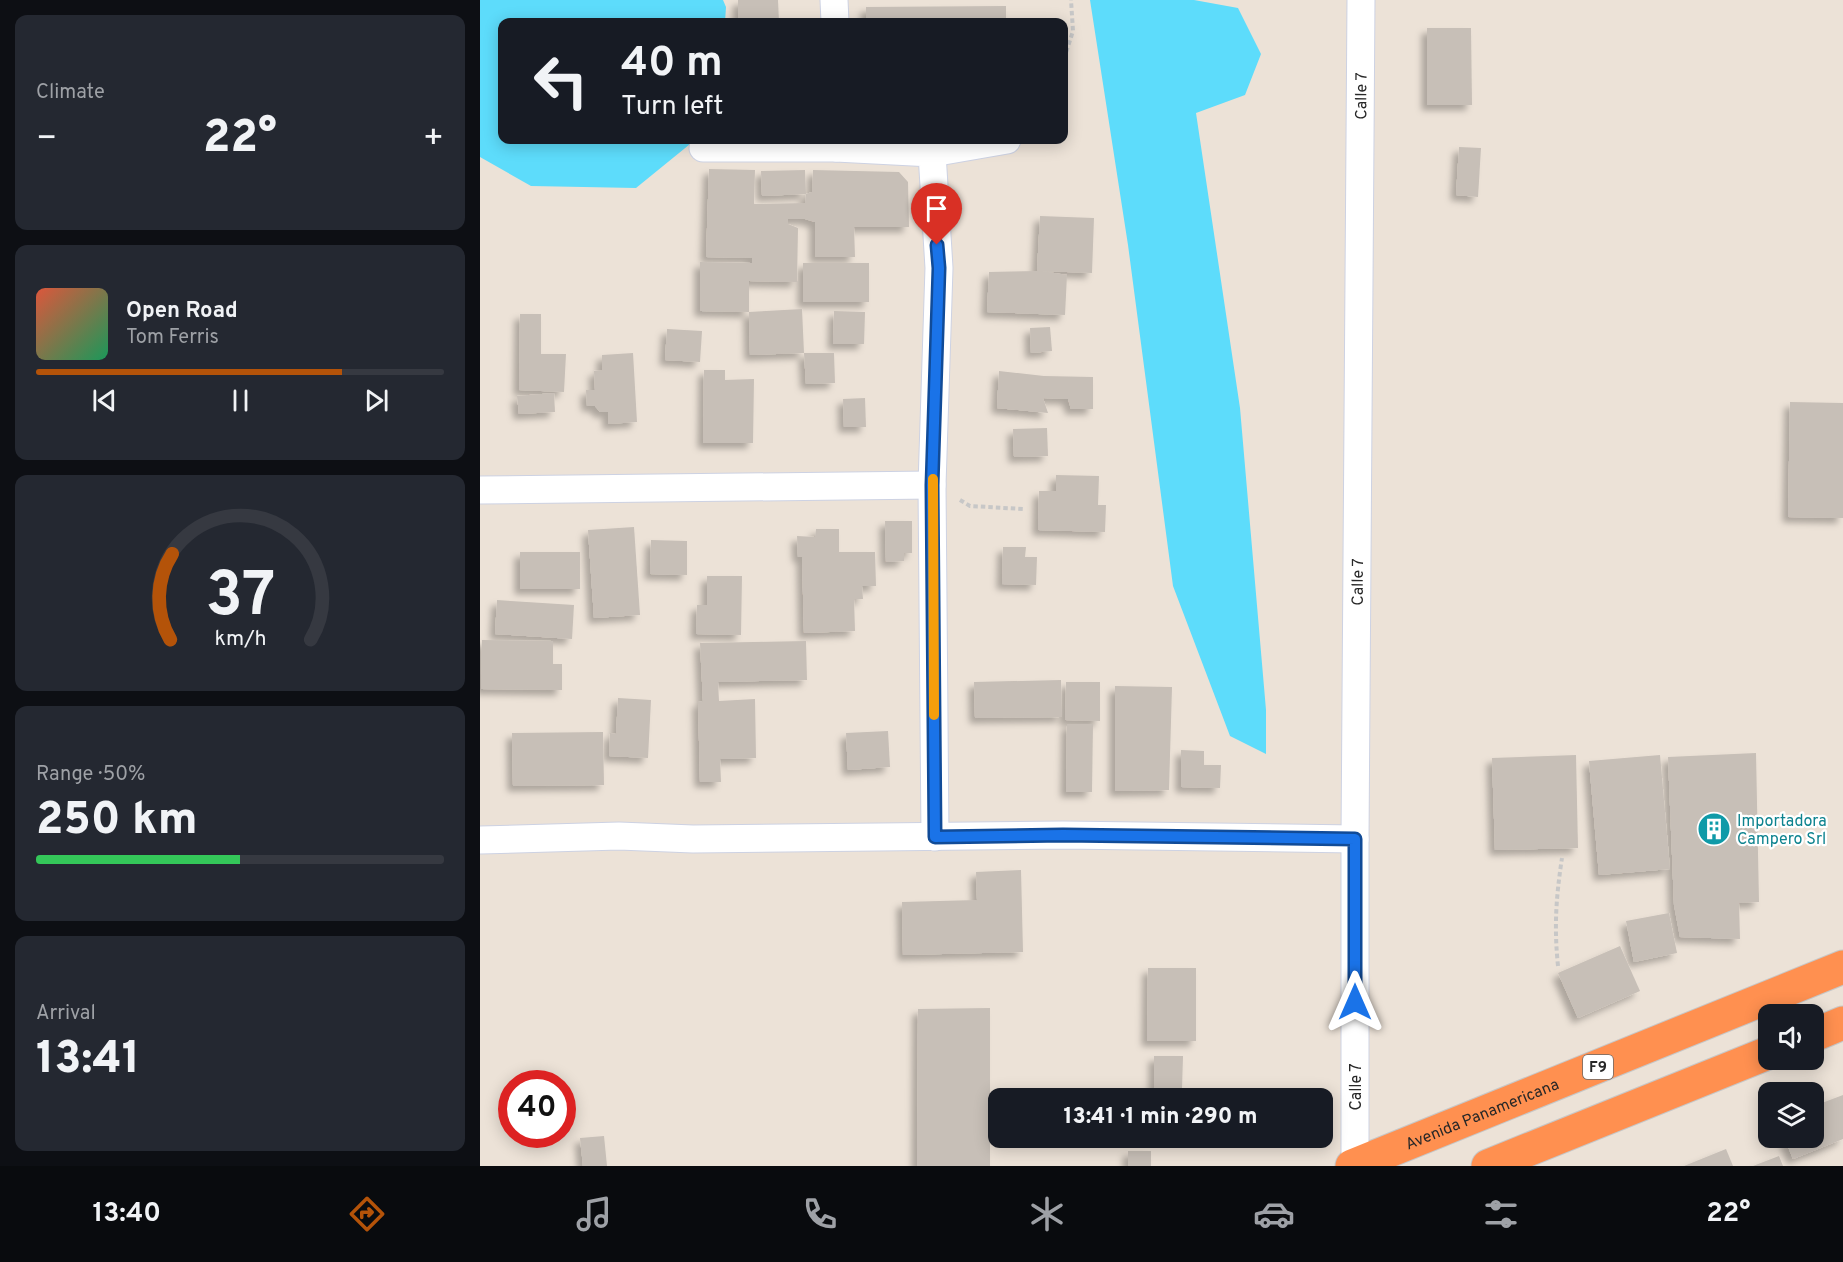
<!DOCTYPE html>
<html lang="en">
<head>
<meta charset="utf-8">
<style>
	:root { --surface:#171b24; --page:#242831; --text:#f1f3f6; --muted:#9ea1a6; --line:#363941; --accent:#b45309 }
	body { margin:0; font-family:Overpass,sans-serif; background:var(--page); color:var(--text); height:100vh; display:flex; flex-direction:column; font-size:22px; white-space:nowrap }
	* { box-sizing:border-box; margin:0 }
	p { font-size:20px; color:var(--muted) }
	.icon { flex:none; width:33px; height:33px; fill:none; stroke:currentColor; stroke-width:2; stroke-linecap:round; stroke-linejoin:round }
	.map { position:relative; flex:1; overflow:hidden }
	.drawer { display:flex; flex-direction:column; gap:15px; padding:15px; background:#0d0f14; width:480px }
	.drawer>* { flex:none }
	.banner { position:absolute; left:18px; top:18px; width:570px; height:126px; border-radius:12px; box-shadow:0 3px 15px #0003; background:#171b24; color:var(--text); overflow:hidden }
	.buttons { position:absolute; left:1278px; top:1004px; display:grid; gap:12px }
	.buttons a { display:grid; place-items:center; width:66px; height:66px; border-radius:12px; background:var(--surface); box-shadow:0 3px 15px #0003; font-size:30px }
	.speed { position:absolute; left:18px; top:1070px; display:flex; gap:12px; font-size:30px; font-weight:700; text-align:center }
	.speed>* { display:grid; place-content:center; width:78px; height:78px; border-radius:50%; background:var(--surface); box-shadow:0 3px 15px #0003; line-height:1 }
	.speed .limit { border:9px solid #d22; background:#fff; color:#111 }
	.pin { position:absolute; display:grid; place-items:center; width:51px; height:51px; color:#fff; margin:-62px -26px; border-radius:50% 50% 50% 0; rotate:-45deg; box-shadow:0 0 6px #0007 }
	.pin .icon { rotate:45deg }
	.me { position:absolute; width:66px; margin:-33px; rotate:0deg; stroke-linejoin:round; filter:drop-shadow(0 0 4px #0008) }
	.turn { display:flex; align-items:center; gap:21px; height:126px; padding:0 24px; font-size:27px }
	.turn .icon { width:78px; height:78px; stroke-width:2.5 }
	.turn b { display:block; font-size:42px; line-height:51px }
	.big { font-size:45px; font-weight:800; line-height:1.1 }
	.drawer .card { flex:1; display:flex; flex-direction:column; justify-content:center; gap:9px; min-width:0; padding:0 21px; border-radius:12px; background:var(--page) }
	.drawer .dial { align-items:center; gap:0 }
	.dial svg { height:156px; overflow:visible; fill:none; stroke:var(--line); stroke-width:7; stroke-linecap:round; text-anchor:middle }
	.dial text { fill:var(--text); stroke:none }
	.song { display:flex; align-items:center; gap:18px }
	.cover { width:72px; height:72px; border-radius:9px; background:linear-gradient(135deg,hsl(10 70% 55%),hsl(150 70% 35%)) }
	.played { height:6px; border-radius:3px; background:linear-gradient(90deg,var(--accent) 75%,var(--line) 75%) }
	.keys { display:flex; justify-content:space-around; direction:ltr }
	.heat { display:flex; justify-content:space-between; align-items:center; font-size:33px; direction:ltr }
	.charge { height:9px; border-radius:4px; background:linear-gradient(90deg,#34c759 50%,var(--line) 0) }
	.trip { position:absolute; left:508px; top:1088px; width:345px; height:60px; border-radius:12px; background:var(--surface); box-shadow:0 3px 15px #0003; font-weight:800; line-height:60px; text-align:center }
	.dock { display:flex; height:96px; justify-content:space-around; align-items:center; background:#090b0e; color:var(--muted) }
	.dock .icon { width:42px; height:42px }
	.dock .active { color:var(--accent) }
	.dock b { font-size:27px; color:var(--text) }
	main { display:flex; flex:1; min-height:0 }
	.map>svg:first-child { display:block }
	.water { fill:#5ddcfb }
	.building { fill:#c7bfb7; filter:url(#shadow) }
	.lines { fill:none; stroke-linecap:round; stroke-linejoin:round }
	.minor-casing { stroke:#cdd2e3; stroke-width:29 }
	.highway-casing { stroke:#c7c7c7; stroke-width:35 }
	.path { stroke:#c7c7c7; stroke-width:4; stroke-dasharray:4.5 3; stroke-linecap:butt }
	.minor { stroke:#fff; stroke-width:27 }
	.highway { stroke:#ff9050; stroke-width:33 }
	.route-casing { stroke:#114b97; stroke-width:15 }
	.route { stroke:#1a73e8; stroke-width:10 }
	.slow { stroke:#f59e0b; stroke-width:10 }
	.labels { text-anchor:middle; stroke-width:4.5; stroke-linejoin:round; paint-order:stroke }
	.shield { fill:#fff; stroke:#686868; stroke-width:1.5 }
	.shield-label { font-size:15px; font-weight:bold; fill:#282828 }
	.street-label { font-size:16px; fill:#282828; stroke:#fff }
	.culture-label { font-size:16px; fill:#0d838f; stroke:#fff; text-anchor:start }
</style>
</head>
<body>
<main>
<section class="drawer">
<div class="card"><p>Climate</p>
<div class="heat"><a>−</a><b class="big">22°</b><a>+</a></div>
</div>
<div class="card">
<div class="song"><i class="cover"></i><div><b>Open Road</b><p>Tom Ferris</p></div></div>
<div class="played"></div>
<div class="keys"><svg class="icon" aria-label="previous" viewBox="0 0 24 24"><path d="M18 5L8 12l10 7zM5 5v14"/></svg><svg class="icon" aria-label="pause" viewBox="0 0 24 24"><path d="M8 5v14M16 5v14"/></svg><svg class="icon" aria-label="next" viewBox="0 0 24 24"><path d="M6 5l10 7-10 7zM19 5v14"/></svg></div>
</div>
<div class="card dial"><svg viewBox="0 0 100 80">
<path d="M14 69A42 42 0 1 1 86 69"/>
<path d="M14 69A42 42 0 0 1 15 25" stroke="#b45309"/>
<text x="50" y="56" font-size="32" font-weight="700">37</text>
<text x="50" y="72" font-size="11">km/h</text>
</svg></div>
<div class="card"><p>Range · 50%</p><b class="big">250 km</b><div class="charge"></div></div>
<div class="card"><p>Arrival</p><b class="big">13:41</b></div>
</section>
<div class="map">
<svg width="1363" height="1166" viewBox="0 0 1363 1166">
	<defs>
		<filter id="shadow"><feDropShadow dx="-5.5" dy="5.5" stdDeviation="3" flood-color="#0004"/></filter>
	</defs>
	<rect width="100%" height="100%" fill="#ece2d7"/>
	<g class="water">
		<polygon points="0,0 243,0 246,7 245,22 22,22 22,140 215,140 156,188 51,186 0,157"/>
		<polygon points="610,0 714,0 758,8 781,54 765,95 716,113 760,408 786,710 786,754 750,736 693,586 648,245"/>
	</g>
	<g class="building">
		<polygon points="258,0 298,0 299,22 258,22"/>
		<polygon points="526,6 526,22 386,22 386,7"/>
		<polygon points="947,28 991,28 992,105 947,105"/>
		<polygon points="979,147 1001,148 998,197 976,195"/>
		<polygon points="229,169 275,170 274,204 325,203 326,194 282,196 281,171 325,170 326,194 332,192 333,170 419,172 428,182 429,227 374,227 375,257 335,257 335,222 325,219 308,219 308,224 318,228 317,282 269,281 269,312 322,309 324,353 270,355 269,312 220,311 220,262 272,263 272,258 226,257"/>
		<polygon points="560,216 614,218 612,273 561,271 587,275 585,315 507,312 509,272 557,271"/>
		<rect x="323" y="263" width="66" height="39"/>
		<polygon points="354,311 385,312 384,344 353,344"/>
		<polygon points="40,314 61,314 61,354 86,354 84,392 39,390"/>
		<polygon points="570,327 572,351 551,353 550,328"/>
		<polygon points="187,329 222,331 220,362 185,360"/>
		<polygon points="153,353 157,422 128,424 128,412 120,412 115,406 107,406 106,390 115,390 114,371 122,370 122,355"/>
		<polygon points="324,353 354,353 355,383 326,384"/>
		<polygon points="224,370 245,370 245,380 274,379 273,443 223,443"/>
		<polygon points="519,371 564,376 613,377 613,409 591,409 588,399 563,398 568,413 517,408"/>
		<polygon points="74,393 75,412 39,414 37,396"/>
		<polygon points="385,398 386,427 364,427 363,399"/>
		<polygon points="1310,402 1363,403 1363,518 1308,517"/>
		<polygon points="567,428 568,456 534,457 533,429"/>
		<polygon points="576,475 619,476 618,505 626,505 625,532 558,530 559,491 576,491"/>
		<polygon points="405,521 432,521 432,553 424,553 424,561 406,562"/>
		<polygon points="154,527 160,615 114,618 108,530"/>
		<polygon points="336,529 359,529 359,552 395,552 396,586 382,586 383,599 374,599 375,631 324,633 322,557 318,557 317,536 335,537"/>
		<polygon points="171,540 207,541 207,575 170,574"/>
		<polygon points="523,547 546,547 545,557 557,557 556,585 522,584"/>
		<rect x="40" y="552" width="60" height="37"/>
		<polygon points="227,576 262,576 261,635 216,634 217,605 227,605"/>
		<polygon points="17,600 94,605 92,639 15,634"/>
		<polygon points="2,640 73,641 73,664 82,664 82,690 1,689"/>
		<polygon points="326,641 327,680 238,682 239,701 275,699 276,758 240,759 241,782 220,782 218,701 223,702 220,643"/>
		<polygon points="581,680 582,717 495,718 494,682"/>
		<polygon points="586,682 620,682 620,721 585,720"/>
		<polygon points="635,686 692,687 689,790 635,791"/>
		<polygon points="138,698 171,700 168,758 129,756 130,733 136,734"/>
		<polygon points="587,724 613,724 612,792 586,792"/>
		<polygon points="408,731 410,767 368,770 366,733"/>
		<polygon points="123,732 124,785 33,786 32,733"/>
		<polygon points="701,750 724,751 724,765 741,765 740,788 701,787"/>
		<polygon points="1276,753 1279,902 1259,903 1260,939 1200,937 1194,905 1188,757"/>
		<polygon points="1096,755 1098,848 1015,850 1012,758"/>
		<polygon points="1180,755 1190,869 1119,875 1109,761"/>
		<polygon points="541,870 543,952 423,955 422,902 497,900 496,872"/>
		<polygon points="1189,913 1197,953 1154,962 1146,921"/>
		<polygon points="1140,946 1160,991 1098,1018 1078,973"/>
		<polygon points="668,968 716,968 716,1041 667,1041"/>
		<polygon points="510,1008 510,1166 437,1166 438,1009"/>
		<polygon points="674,1056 703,1056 702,1089 674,1089"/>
		<polygon points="1363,1095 1363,1139 1313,1159 1304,1137 1334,1137 1334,1106"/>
		<polygon points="124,1136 127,1166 103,1166 100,1138"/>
		<polygon points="1246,1149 1253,1166 1204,1166"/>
		<rect x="648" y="1151" width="23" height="15"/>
		<polygon points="1299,1156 1303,1166 1273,1166"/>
	</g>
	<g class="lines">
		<defs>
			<g id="minor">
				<polyline points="354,0 355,22"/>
				<polyline points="356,140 356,148 452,153 459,268 452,485 455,837"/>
				<polyline points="223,148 356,148"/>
				<polyline points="452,153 527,140"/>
				<polyline points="0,490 452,485"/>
				<polyline points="0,840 139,836 213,839 583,835 875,839"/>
				<path id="s1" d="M875 1166V839L881 0"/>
			</g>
			<g id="highway">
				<polyline points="1334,1035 1363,1023"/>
				<path id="s2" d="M872 1166 1363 967"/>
				<polyline points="1008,1166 1288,1053"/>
			</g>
		</defs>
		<use href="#minor" class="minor-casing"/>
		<use href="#highway" class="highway-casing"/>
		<g class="path">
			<polyline points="584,59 593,31 591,0"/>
			<polyline points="480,500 490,506 543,509"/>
			<path d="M1078 966C1074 927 1076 897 1082 858"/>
		</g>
		<use href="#minor" class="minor"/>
		<use href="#highway" class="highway"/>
	</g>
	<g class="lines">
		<defs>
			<polyline id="route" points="457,245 459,268 452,485 455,837 583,835 875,839 875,1002"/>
		</defs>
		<use href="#route" class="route-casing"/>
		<use href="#route" class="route"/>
		<polyline class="slow" points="453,479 454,715"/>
	</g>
	<defs>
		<symbol id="building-disc" viewBox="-11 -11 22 22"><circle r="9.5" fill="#0f9aa8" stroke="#fff"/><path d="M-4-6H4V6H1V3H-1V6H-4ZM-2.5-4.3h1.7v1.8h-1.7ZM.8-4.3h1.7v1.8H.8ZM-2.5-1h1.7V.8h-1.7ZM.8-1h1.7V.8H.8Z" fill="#fff"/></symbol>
	</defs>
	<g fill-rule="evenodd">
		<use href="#building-disc" x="1215" y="810" width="38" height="38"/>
	</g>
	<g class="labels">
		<rect class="shield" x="1103" y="1055" width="30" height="24" rx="4.5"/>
		<g class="shield-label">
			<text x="1118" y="1072">F9</text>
		</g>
		<g class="street-label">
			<text dy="6" stroke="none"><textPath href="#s1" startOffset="1070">Calle 7</textPath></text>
			<text dy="6" stroke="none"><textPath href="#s1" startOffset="584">Calle 7</textPath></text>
			<text transform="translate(875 1087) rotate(-90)" y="6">Calle 7</text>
			<text dy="6" stroke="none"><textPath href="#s2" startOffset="140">Avenida Panamericana</textPath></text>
		</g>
		<g class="culture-label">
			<text x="1257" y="826">Importadora<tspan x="1257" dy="18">Campero Srl</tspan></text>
		</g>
	</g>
</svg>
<div class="buttons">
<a><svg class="icon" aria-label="sound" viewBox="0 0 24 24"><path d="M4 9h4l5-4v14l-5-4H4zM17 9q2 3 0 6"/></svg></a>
<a><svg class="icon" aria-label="layers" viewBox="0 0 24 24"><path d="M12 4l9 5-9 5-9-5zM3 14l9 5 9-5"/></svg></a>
</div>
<div class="speed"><div class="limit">40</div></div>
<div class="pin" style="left:457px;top:245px;background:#d93025"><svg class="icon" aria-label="arrive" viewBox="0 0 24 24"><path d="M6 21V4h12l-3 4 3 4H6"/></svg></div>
<svg class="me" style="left:875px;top:1002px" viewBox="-20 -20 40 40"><path d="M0-17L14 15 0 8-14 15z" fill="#1a73e8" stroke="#fff" stroke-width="4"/></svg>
<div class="trip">13:41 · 1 min · 290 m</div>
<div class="banner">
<div class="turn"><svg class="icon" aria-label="left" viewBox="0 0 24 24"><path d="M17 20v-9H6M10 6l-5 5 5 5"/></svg><div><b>40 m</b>Turn left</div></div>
</div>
</div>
</main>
<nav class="dock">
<b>13:40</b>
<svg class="icon active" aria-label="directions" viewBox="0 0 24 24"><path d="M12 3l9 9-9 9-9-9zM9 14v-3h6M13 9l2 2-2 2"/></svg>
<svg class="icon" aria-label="music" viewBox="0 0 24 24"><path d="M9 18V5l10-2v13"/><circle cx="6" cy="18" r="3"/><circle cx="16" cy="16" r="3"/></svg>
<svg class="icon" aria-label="phone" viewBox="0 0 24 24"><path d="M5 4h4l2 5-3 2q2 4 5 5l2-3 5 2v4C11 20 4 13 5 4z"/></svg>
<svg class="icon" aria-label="climate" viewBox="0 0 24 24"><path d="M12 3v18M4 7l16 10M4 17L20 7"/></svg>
<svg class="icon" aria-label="car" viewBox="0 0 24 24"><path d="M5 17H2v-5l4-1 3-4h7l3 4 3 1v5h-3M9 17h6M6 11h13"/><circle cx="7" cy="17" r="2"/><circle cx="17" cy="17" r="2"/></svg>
<svg class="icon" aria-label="filters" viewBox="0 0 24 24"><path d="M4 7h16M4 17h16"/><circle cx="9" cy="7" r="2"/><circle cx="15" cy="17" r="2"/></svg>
<b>22°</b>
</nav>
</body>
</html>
